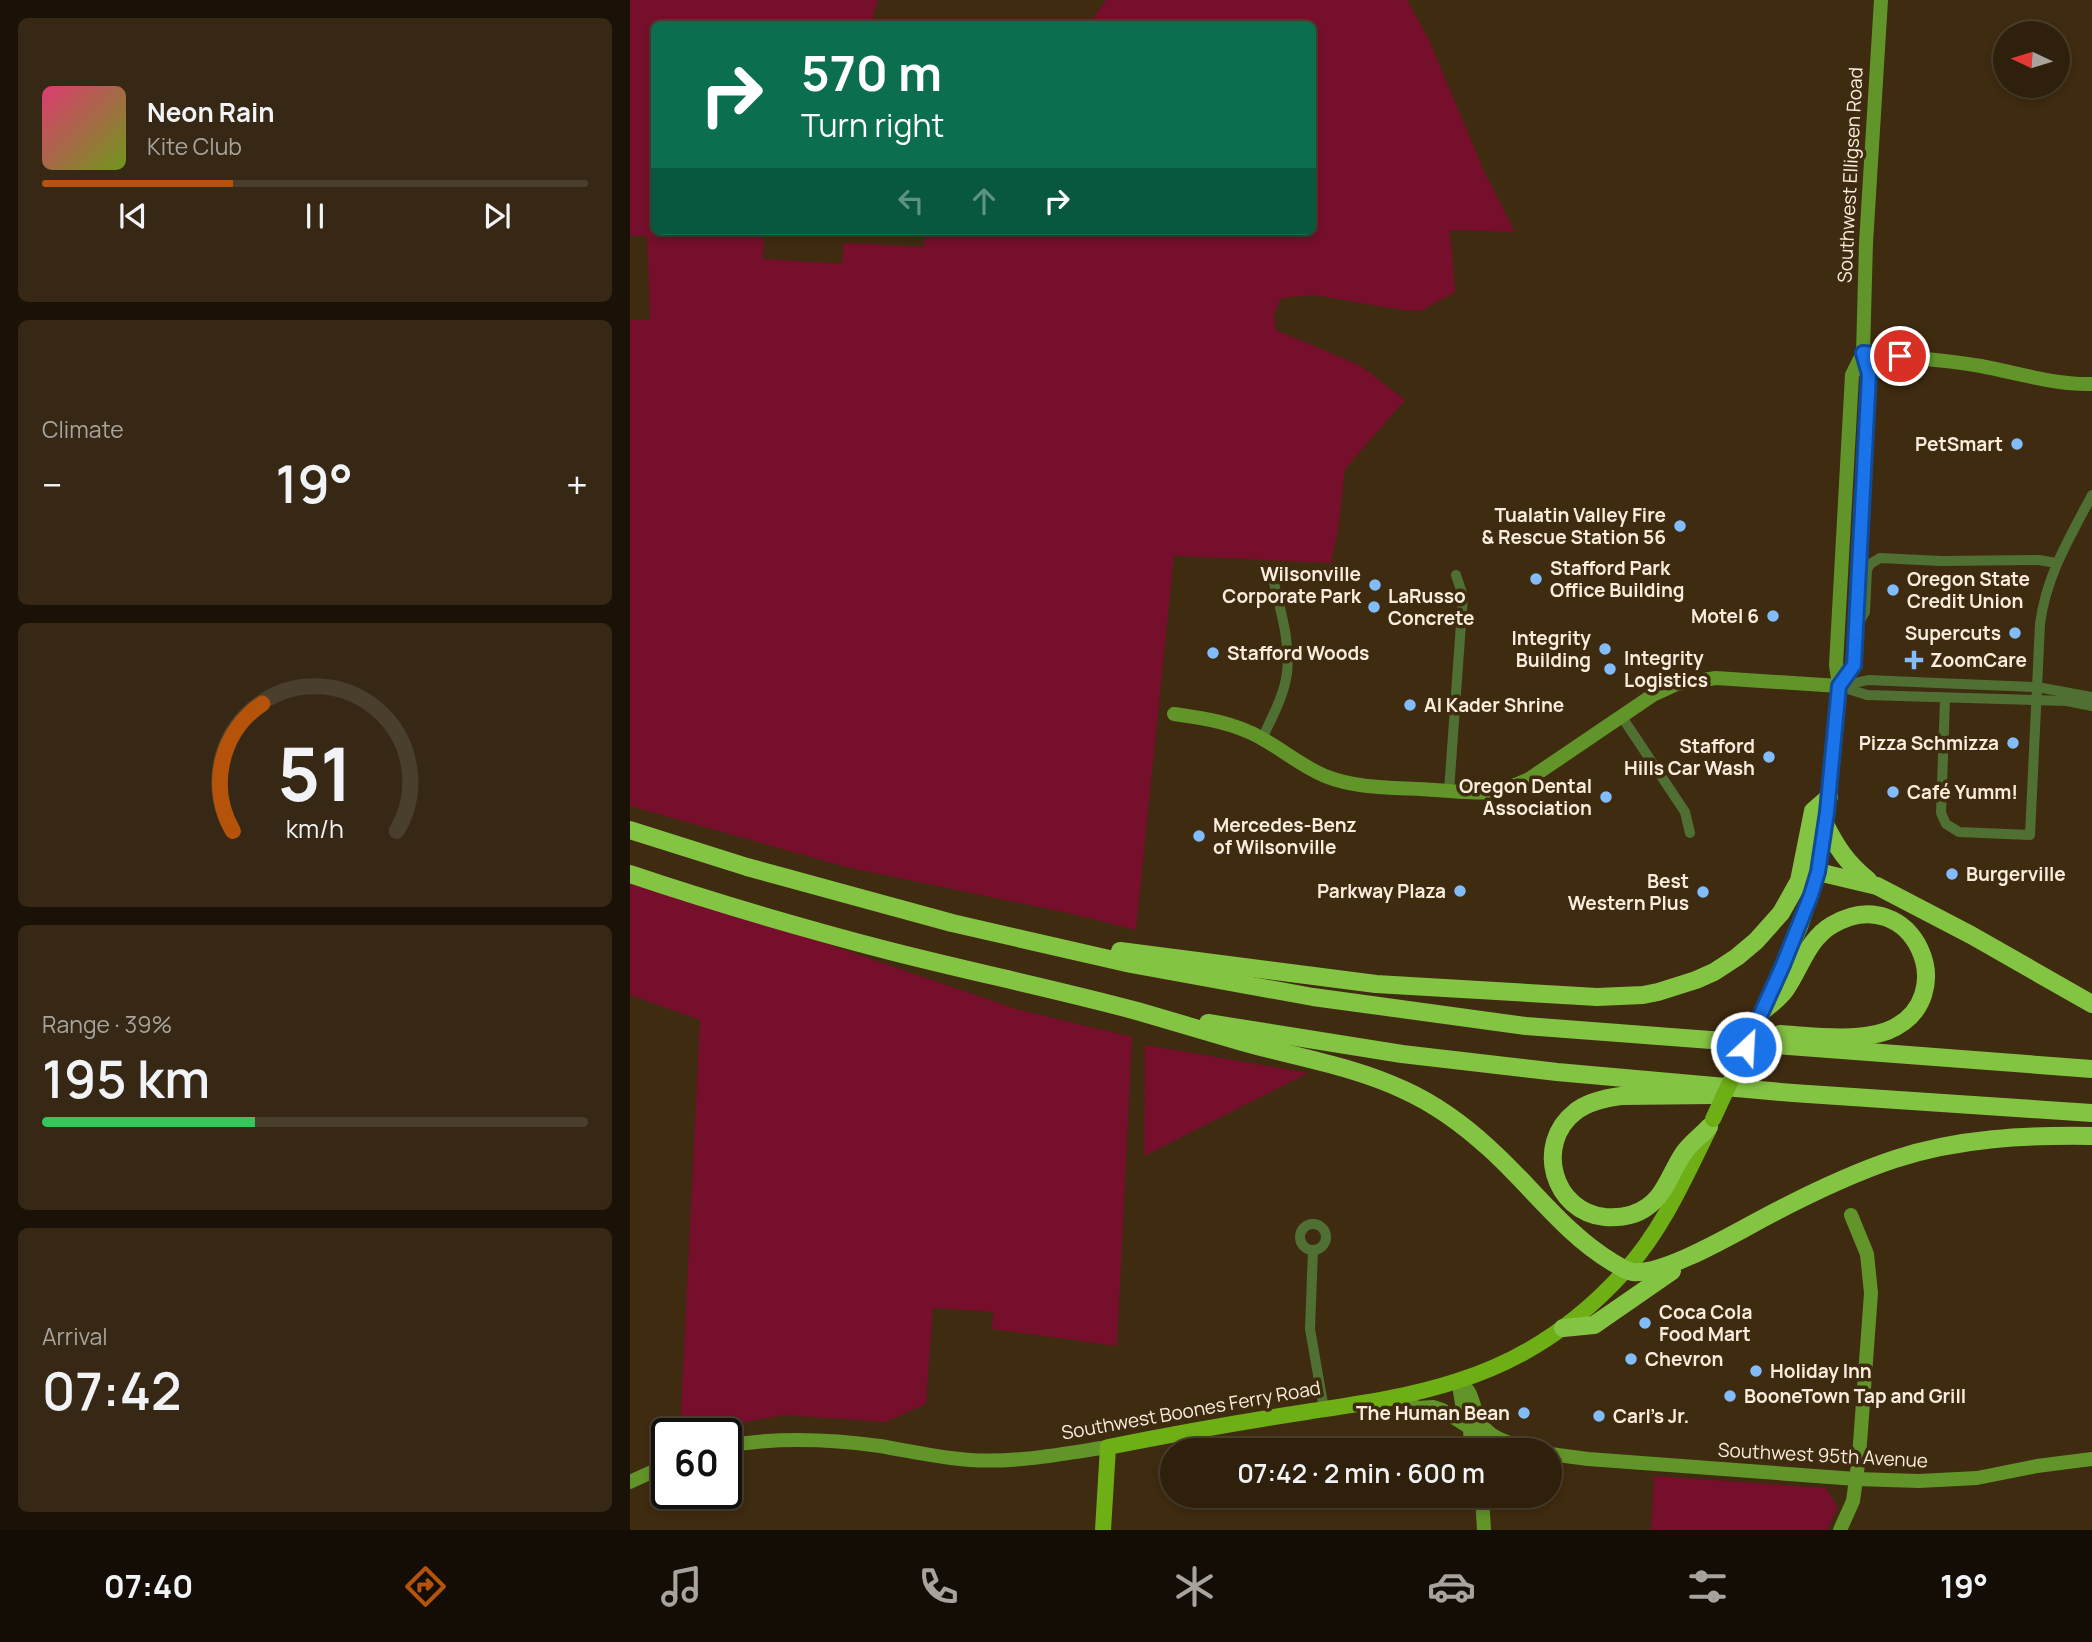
<!DOCTYPE html>
<html lang="en">
<head>
<meta charset="utf-8">
<style>
	:root { --surface:#2f200c; --page:#372815; --text:#f1f3f6; --muted:#a7a39d; --line:#4a3e2d; --accent:#b45309 }
	body { margin:0; font-family:Manrope,sans-serif; background:var(--page); color:var(--text); height:100vh; display:flex; flex-direction:column; font-size:26px; white-space:nowrap }
	* { box-sizing:border-box; margin:0 }
	p { font-size:23px; color:var(--muted) }
	.icon { flex:none; width:38px; height:38px; fill:none; stroke:currentColor; stroke-width:2; stroke-linecap:round; stroke-linejoin:round }
	.map { position:relative; flex:1; overflow:hidden }
	.drawer { display:flex; flex-direction:column; gap:18px; padding:18px; background:#1a1207; width:630px }
	.drawer>* { flex:none }
	.hud { position:absolute; left:21px; top:21px; width:665px; height:214px; border-radius:10px; box-shadow:0 4px 10px #0003,0 0 0 2px var(--line); background:#0b6e4f; color:#fff; overflow:hidden }
	.needle { width:46px; rotate:274deg }
	.tools { position:absolute; left:1363px; top:21px; display:grid; gap:14px }
	.tools a { display:grid; place-items:center; width:77px; height:77px; border-radius:50%; background:var(--surface); box-shadow:0 4px 10px #0003,0 0 0 2px var(--line); font-size:35px }
	.speed { position:absolute; left:21px; top:1418px; display:flex; gap:14px; font-size:35px; font-weight:700; text-align:center }
	.speed>* { display:grid; place-content:center; width:91px; height:91px; border-radius:50%; background:var(--surface); box-shadow:0 4px 10px #0003,0 0 0 2px var(--line); line-height:1 }
	.speed .limit { border:4px solid #111; border-radius:10px; background:#fff; color:#111 }
	.pin { position:absolute; display:grid; place-items:center; width:60px; height:60px; color:#fff; margin:-30px; border:4px solid #fff; border-radius:50%; box-shadow:0 2px 7px #0007 }
	.me { position:absolute; width:77px; margin:-38px; rotate:25deg; stroke-linejoin:round; filter:drop-shadow(0 0 5px #0008) }
	.turn { display:flex; align-items:center; gap:24px; height:147px; padding:0 35px; font-size:32px }
	.turn .icon { width:91px; height:91px; stroke-width:2.5 }
	.turn b { display:block; font-size:49px; line-height:60px }
	.lanes { display:flex; align-items:center; height:66px; padding:0 35px; background:#0003; justify-content:center; gap:35px; direction:ltr }
	.lanes .off { opacity:.35 }
	.big { font-size:52px; font-weight:600; line-height:1.1 }
	.drawer .tile { flex:1; display:flex; flex-direction:column; justify-content:center; gap:10px; min-width:0; padding:0 24px; border-radius:10px; background:var(--page) }
	.drawer .dial { align-items:center; gap:0 }
	.dial svg { height:182px; overflow:visible; fill:none; stroke:var(--line); stroke-width:7; stroke-linecap:round; text-anchor:middle }
	.dial text { fill:var(--text); stroke:none }
	.song { display:flex; align-items:center; gap:21px }
	.cover { width:84px; height:84px; border-radius:10px; background:linear-gradient(135deg,hsl(340 70% 55%),hsl(80 70% 35%)) }
	.played { height:7px; border-radius:4px; background:linear-gradient(90deg,var(--accent) 35%,var(--line) 35%) }
	.keys { display:flex; justify-content:space-around; direction:ltr }
	.heat { display:flex; justify-content:space-between; align-items:center; font-size:38px; direction:ltr }
	.charge { height:10px; border-radius:5px; background:linear-gradient(90deg,#34c759 39%,var(--line) 0) }
	.trip { position:absolute; left:530px; top:1438px; width:402px; height:70px; border-radius:35px; background:var(--surface); box-shadow:0 4px 10px #0003,0 0 0 2px var(--line); font-weight:600; line-height:70px; text-align:center }
	.menu { display:flex; height:112px; justify-content:space-around; align-items:center; background:#130d05; color:var(--muted) }
	.menu .icon { width:49px; height:49px }
	.menu .on { color:var(--accent) }
	.menu b { font-size:32px; color:var(--text) }
	main { display:flex; flex:1; min-height:0 }
	.map>svg:first-child { display:block }
	.green { fill:#750f2c }
	.lines { fill:none; stroke-linecap:round; stroke-linejoin:round }
	.street { stroke:#507033; stroke-width:10 }
	.secondary { stroke:#619429; stroke-width:14 }
	.primary { stroke:#6daf15; stroke-width:16 }
	.highway { stroke:#84c443; stroke-width:18 }
	.primary-bridge { stroke:#6daf15; stroke-width:16 }
	.route-casing { stroke:#114b97; stroke-width:18 }
	.route { stroke:#1a73e8; stroke-width:12 }
	.poi-dot { fill:#83bcfb; stroke:#3f2b10; stroke-width:2.5 }
	.labels { text-anchor:middle; stroke-width:7; stroke-linejoin:round; paint-order:stroke }
	.street-label { font-size:19px; fill:#faeddd; stroke:#3f2b10 }
	.poi-label { font-size:19px; font-weight:bold; fill:#faeddd; stroke:#3f2b10; text-anchor:start }
</style>
</head>
<body>
<main>
<section class="drawer">
<div class="tile">
<div class="song"><i class="cover"></i><div><b>Neon Rain</b><p>Kite Club</p></div></div>
<div class="played"></div>
<div class="keys"><svg class="icon" aria-label="previous" viewBox="0 0 24 24"><path d="M18 5L8 12l10 7zM5 5v14"/></svg><svg class="icon" aria-label="pause" viewBox="0 0 24 24"><path d="M8 5v14M16 5v14"/></svg><svg class="icon" aria-label="next" viewBox="0 0 24 24"><path d="M6 5l10 7-10 7zM19 5v14"/></svg></div>
</div>
<div class="tile"><p>Climate</p>
<div class="heat"><a>−</a><b class="big">19°</b><a>+</a></div>
</div>
<div class="tile dial"><svg viewBox="0 0 100 80">
<path d="M14 69A42 42 0 1 1 86 69"/>
<path d="M14 69A42 42 0 0 1 27 13" stroke="#b45309"/>
<text x="50" y="56" font-size="32" font-weight="700">51</text>
<text x="50" y="72" font-size="11">km/h</text>
</svg></div>
<div class="tile"><p>Range · 39%</p><b class="big">195 km</b><div class="charge"></div></div>
<div class="tile"><p>Arrival</p><b class="big">07:42</b></div>
</section>
<div class="map">
<svg width="1462" height="1530" viewBox="0 0 1462 1530">
	<rect width="100%" height="100%" fill="#3f2b10"/>
	<g class="green">
		<polygon points="0,0 248,0 241,24 243,24 24,24 24,231 134,231 133,259 212,264 214,243 294,247 295,231 682,231 682,24 459,24 476,0 777,0 799,40 854,171 885,232 820,230 825,292 791,311 772,310 684,295 651,298 644,315 646,330 731,366 775,400 715,469 708,530 701,563 544,556 506,930 438,913 216,867 0,806 0,320 20,320 17,236 0,236"/>
		<polygon points="0,876 386,1009 502,1037 487,1346 362,1329 363,1312 303,1308 296,1404 256,1422 154,1415 104,1424 72,1433 50,1433 70,1020 0,995"/>
		<polygon points="515,1045 678,1073 514,1156"/>
		<polygon points="1024,1476 1196,1488 1208,1508 1197,1530 1021,1530"/>
	</g>
	<g class="lines">
		<g class="street">
			<polyline points="1228,624 1235,612 1237,570 1240,564 1250,558 1311,561 1409,560 1426,563"/>
			<polyline points="1209,686 1237,695 1437,701 1462,706"/>
			<polyline points="1212,686 1238,680 1307,683 1407,687 1462,697"/>
			<path d="M1315 699 1311 813 1316 824 1329 832 1400 835 1410 624C1416 576 1440 537 1462 495"/>
			<polyline points="992,717 1055,812 1060,833"/>
			<path d="M632 739C642 717 654 696 657 673 661 639 648 603 641 570"/>
			<polyline points="819,791 833,596 826,575"/>
			<circle cx="683" cy="1237" r="13"/>
			<polyline points="683,1250 680,1329 694,1409"/>
		</g>
		<g class="secondary">
			<path d="M1233 353C1272 357 1312 359 1351 366 1388 373 1424 385 1462 384"/>
			<polyline points="1209,686 1224,665 1239,374 1233,353 1236,243 1251,0"/>
			<path d="M544 714C574 718 605 723 631 738 653 750 671 766 695 776 730 790 769 787 806 790 823 791 841 794 859 792 873 790 886 785 899 779L1023 695 1047 684 1086 678 1209 686"/>
			<polyline points="1188,872 1204,756 1209,686 1206,665 1222,375 1233,353"/>
			<path d="M829 1381C833 1385 838 1389 840 1394 848 1412 843 1419 861 1434 872 1443 887 1443 898 1451"/>
			<path d="M829 1381C831 1410 838 1439 868 1451"/>
			<polyline points="764,1397 788,1408 803,1407 812,1410 839,1427"/>
			<polyline points="840,1428 841,1451"/>
			<path d="M96 1446C146 1437 200 1439 250 1446 280 1451 309 1458 340 1460 386 1463 432 1454 478 1447"/>
			<polyline points="920,1454 958,1459 1226,1479 1289,1481 1347,1478 1407,1466 1462,1459"/>
			<polyline points="0,1482 37,1465"/>
			<polyline points="852,1496 854,1530"/>
			<polyline points="1210,1530 1223,1501 1229,1457 1241,1293 1237,1254 1221,1215"/>
		</g>
		<g class="primary">
			<polyline points="1134,1009 1170,927 1188,872"/>
			<path d="M473 1530 478 1447C543 1434 610 1422 676 1412 727 1404 778 1397 827 1381 892 1361 949 1322 994 1272 1031 1232 1054 1180 1078 1131"/>
		</g>
		<g class="highway">
			<path d="M1195 824C1207 848 1217 863 1238 880"/>
			<polyline points="0,830 117,867 322,923 501,964 683,997 896,1026 1462,1069"/>
			<polyline points="1188,872 1247,886 1341,935 1462,1004"/>
			<path d="M0 874C86 903 172 928 260 951 342 972 425 989 507 1011 538 1020 568 1029 599 1038 657 1056 719 1064 774 1090 805 1104 835 1126 860 1149 901 1186 934 1233 982 1262 989 1266 995 1271 1003 1272 1036 1275 1110 1230 1141 1214 1181 1193 1223 1173 1265 1159 1329 1138 1396 1135 1462 1136"/>
			<polyline points="490,951 746,984 967,997 1013,995 1028,992 1066,980 1084,972 1107,957 1126,941 1151,913 1169,881 1183,811 1199,797"/>
			<path d="M1133 1011C1141 1004 1150 998 1156 989 1171 967 1178 939 1202 925 1283 878 1336 1000 1257 1031 1227 1042 1182 1036 1150 1034"/>
			<polyline points="578,1023 772,1054 927,1072 1163,1093 1462,1113"/>
			<path d="M1079 1127C1071 1136 1059 1144 1053 1154 1041 1172 1035 1195 1017 1207 1005 1216 990 1218 975 1217 923 1212 904 1144 945 1112 957 1102 976 1098 991 1096L1083 1095"/>
			<polyline points="933,1328 964,1325 1042,1271"/>
		</g>
		<polyline class="primary-bridge" points="1083,1119 1133,1011"/>
	</g>
	<g class="lines">
		<defs>
			<polyline id="route" points="1116,1047 1153,965 1181,895 1188,872 1197,812 1209,686 1224,665 1239,374 1233,353 1270,356"/>
		</defs>
		<use href="#route" class="route-casing"/>
		<use href="#route" class="route"/>
	</g>
	<g class="poi-dot">
		<circle cx="1387" cy="444" r="7"/>
		<circle cx="1050" cy="526" r="7"/>
		<circle cx="906" cy="579" r="7"/>
		<circle cx="745" cy="585" r="7"/>
		<circle cx="1263" cy="590" r="7"/>
		<circle cx="744" cy="607" r="7"/>
		<circle cx="1143" cy="616" r="7"/>
		<circle cx="1385" cy="633" r="7"/>
		<circle cx="975" cy="649" r="7"/>
		<circle cx="583" cy="653" r="7"/>
		<path d="M1280.5 649.5h7v7h7v7h-7v7h-7v-7h-7v-7h7z"/>
		<circle cx="980" cy="669" r="7"/>
		<circle cx="780" cy="705" r="7"/>
		<circle cx="1383" cy="743" r="7"/>
		<circle cx="1139" cy="757" r="7"/>
		<circle cx="1263" cy="792" r="7"/>
		<circle cx="976" cy="797" r="7"/>
		<circle cx="569" cy="836" r="7"/>
		<circle cx="1322" cy="874" r="7"/>
		<circle cx="830" cy="891" r="7"/>
		<circle cx="1073" cy="892" r="7"/>
		<circle cx="1015" cy="1323" r="7"/>
		<circle cx="1001" cy="1359" r="7"/>
		<circle cx="1126" cy="1371" r="7"/>
		<circle cx="1100" cy="1396" r="7"/>
		<circle cx="894" cy="1413" r="7"/>
		<circle cx="969" cy="1416" r="7"/>
	</g>
	<g class="labels">
		<g class="street-label">
			<text transform="translate(1220 175) rotate(-87)" y="7">Southwest Elligsen Road</text>
			<text transform="translate(561 1410) rotate(-10)" y="7">Southwest Boones Ferry Road</text>
			<text transform="translate(1193 1455) rotate(3)" y="7">Southwest 95th Avenue</text>
		</g>
		<g class="poi-label">
			<text x="1373" y="451" text-anchor="end">PetSmart</text>
			<text x="1036" y="522" text-anchor="end">Tualatin Valley Fire<tspan x="1036" dy="22">&amp; Rescue Station 56</tspan></text>
			<text x="920" y="575">Stafford Park<tspan x="920" dy="22">Office Building</tspan></text>
			<text x="731" y="581" text-anchor="end">Wilsonville<tspan x="731" dy="22">Corporate Park</tspan></text>
			<text x="1277" y="586">Oregon State<tspan x="1277" dy="22">Credit Union</tspan></text>
			<text x="758" y="603">LaRusso<tspan x="758" dy="22">Concrete</tspan></text>
			<text x="1129" y="623" text-anchor="end">Motel 6</text>
			<text x="1371" y="640" text-anchor="end">Supercuts</text>
			<text x="961" y="645" text-anchor="end">Integrity<tspan x="961" dy="22">Building</tspan></text>
			<text x="597" y="660">Stafford Woods</text>
			<text x="994" y="665">Integrity<tspan x="994" dy="22">Logistics</tspan></text>
			<text x="1300" y="667">ZoomCare</text>
			<text x="794" y="712">Al Kader Shrine</text>
			<text x="1369" y="750" text-anchor="end">Pizza Schmizza</text>
			<text x="1125" y="753" text-anchor="end">Stafford<tspan x="1125" dy="22">Hills Car Wash</tspan></text>
			<text x="962" y="793" text-anchor="end">Oregon Dental<tspan x="962" dy="22">Association</tspan></text>
			<text x="1277" y="799">Café Yumm!</text>
			<text x="583" y="832">Mercedes-Benz<tspan x="583" dy="22">of Wilsonville</tspan></text>
			<text x="1336" y="881">Burgerville</text>
			<text x="1059" y="888" text-anchor="end">Best<tspan x="1059" dy="22">Western Plus</tspan></text>
			<text x="816" y="898" text-anchor="end">Parkway Plaza</text>
			<text x="1029" y="1319">Coca Cola<tspan x="1029" dy="22">Food Mart</tspan></text>
			<text x="1015" y="1366">Chevron</text>
			<text x="1140" y="1378">Holiday Inn</text>
			<text x="1114" y="1403">BooneTown Tap and Grill</text>
			<text x="880" y="1420" text-anchor="end">The Human Bean</text>
			<text x="983" y="1423">Carl's Jr.</text>
		</g>
	</g>
</svg>
<div class="tools">
<a><svg class="needle" viewBox="-14 -14 28 28"><path d="M0-13l5 13h-10z" fill="#e53935"/><path d="M0 13l5-13h-10z" fill="#a7a39d"/></svg></a>
</div>
<div class="speed"><div class="limit">60</div></div>
<div class="pin" style="left:1270px;top:356px;background:#d93025"><svg class="icon" aria-label="arrive" viewBox="0 0 24 24"><path d="M6 21V4h12l-3 4 3 4H6"/></svg></div>
<svg class="me" style="left:1116px;top:1047px" viewBox="-20 -20 40 40"><circle r="17" fill="#1a73e8" stroke="#fff" stroke-width="3"/><path d="M0-11L8 9 0 5-8 9z" fill="#fff"/></svg>
<div class="trip">07:42 · 2 min · 600 m</div>
<div class="hud">
<div class="turn"><svg class="icon" aria-label="right" viewBox="0 0 24 24"><path d="M7 20v-9h11M14 6l5 5-5 5"/></svg><div><b>570 m</b>Turn right</div></div>
<div class="lanes"><svg class="icon off" aria-label="left" viewBox="0 0 24 24"><path d="M17 20v-9H6M10 6l-5 5 5 5"/></svg><svg class="icon off" aria-label="ahead" viewBox="0 0 24 24"><path d="M12 20V5M6 11l6-6 6 6"/></svg><svg class="icon" aria-label="right" viewBox="0 0 24 24"><path d="M7 20v-9h11M14 6l5 5-5 5"/></svg></div>
</div>
</div>
</main>
<nav class="menu">
<b>07:40</b>
<svg class="icon on" aria-label="directions" viewBox="0 0 24 24"><path d="M12 3l9 9-9 9-9-9zM9 14v-3h6M13 9l2 2-2 2"/></svg>
<svg class="icon" aria-label="music" viewBox="0 0 24 24"><path d="M9 18V5l10-2v13"/><circle cx="6" cy="18" r="3"/><circle cx="16" cy="16" r="3"/></svg>
<svg class="icon" aria-label="phone" viewBox="0 0 24 24"><path d="M5 4h4l2 5-3 2q2 4 5 5l2-3 5 2v4C11 20 4 13 5 4z"/></svg>
<svg class="icon" aria-label="climate" viewBox="0 0 24 24"><path d="M12 3v18M4 7l16 10M4 17L20 7"/></svg>
<svg class="icon" aria-label="car" viewBox="0 0 24 24"><path d="M5 17H2v-5l4-1 3-4h7l3 4 3 1v5h-3M9 17h6M6 11h13"/><circle cx="7" cy="17" r="2"/><circle cx="17" cy="17" r="2"/></svg>
<svg class="icon" aria-label="filters" viewBox="0 0 24 24"><path d="M4 7h16M4 17h16"/><circle cx="9" cy="7" r="2"/><circle cx="15" cy="17" r="2"/></svg>
<b>19°</b>
</nav>
</body>
</html>
